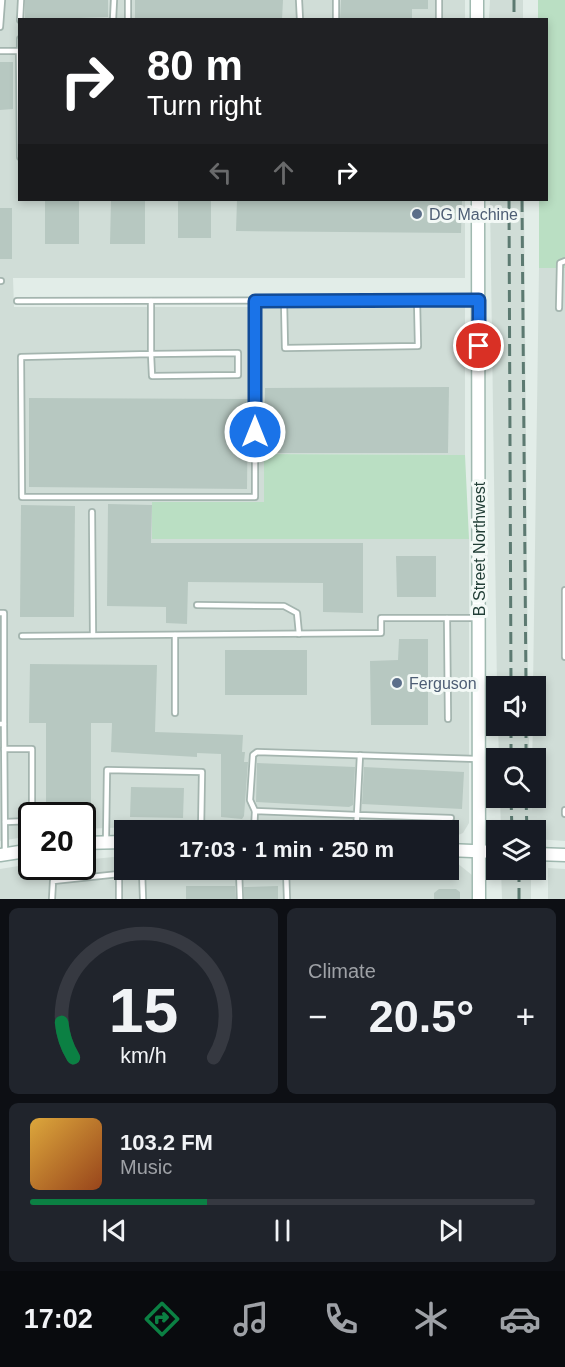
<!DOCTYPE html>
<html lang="en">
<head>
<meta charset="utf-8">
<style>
	:root { --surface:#171b24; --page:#20242c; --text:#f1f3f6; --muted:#9ea1a6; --line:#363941; --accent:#0b8043 }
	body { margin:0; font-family:Helvetica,sans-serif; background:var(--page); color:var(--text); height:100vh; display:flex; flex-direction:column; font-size:22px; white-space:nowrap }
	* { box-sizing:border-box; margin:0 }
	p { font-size:20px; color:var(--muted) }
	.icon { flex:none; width:33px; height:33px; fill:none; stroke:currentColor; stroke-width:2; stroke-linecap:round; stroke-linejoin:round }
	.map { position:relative; height:899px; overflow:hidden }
	.details { display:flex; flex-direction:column; gap:9px; padding:9px; background:#0d0f14; flex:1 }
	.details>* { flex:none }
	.hud { position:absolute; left:18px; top:18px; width:530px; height:183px; border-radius:0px; box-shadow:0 3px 9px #0003; background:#202124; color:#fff; overflow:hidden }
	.buttons { position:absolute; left:486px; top:676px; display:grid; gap:12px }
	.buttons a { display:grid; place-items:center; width:60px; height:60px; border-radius:0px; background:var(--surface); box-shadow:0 3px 9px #0003; font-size:30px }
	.speed { position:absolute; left:18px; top:802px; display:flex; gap:12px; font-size:30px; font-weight:700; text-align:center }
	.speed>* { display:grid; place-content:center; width:78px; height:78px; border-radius:50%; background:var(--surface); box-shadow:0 3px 9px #0003; line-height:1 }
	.speed .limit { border:3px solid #111; border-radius:9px; background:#fff; color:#111 }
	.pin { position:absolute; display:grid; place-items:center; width:51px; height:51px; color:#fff; margin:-26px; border:3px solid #fff; border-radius:50%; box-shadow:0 2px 6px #0007 }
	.me { position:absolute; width:66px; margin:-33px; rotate:0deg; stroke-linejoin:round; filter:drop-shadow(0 0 4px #0008) }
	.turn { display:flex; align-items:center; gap:21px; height:126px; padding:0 30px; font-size:27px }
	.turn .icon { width:78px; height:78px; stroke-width:2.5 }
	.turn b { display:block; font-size:42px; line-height:51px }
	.lanes { display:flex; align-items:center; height:57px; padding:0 30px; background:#0003; justify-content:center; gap:30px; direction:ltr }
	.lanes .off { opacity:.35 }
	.big { font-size:45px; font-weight:800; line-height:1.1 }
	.details .widget { flex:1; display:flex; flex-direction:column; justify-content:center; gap:9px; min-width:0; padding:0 21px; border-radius:9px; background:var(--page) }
	.details .dial { align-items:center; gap:0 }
	.dial svg { height:156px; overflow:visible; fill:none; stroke:var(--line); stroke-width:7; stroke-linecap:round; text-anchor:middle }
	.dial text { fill:var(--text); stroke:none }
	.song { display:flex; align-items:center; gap:18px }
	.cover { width:72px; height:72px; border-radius:9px; background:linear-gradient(135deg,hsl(40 70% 55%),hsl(20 70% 35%)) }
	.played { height:6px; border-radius:3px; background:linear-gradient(90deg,var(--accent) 35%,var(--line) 35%) }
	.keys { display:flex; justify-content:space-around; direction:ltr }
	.heat { display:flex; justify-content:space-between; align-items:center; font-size:33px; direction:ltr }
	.details .tiles { flex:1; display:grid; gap:9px; grid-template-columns:1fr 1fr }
	.widget:last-child { grid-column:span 2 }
	.trip { position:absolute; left:114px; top:820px; width:345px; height:60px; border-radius:0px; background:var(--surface); box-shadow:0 3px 9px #0003; font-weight:800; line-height:60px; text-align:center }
	.menu { display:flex; height:96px; justify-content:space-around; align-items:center; background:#090b0e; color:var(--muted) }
	.menu .icon { width:42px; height:42px }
	.menu .active { color:var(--accent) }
	.menu b { font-size:27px; color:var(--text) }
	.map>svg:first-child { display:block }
	.built { fill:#d0ddd7 }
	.green { fill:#badfc3 }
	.building { fill:#b7c8c1 }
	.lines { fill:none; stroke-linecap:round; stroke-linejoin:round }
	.lane-casing { stroke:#a4b5af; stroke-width:8 }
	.secondary-casing { stroke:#a0b9b0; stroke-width:15 }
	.lane { stroke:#fff; stroke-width:4.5 }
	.secondary { stroke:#fff; stroke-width:12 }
	.rail { stroke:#5c7a71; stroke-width:3; stroke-dasharray:12 6; stroke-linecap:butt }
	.route-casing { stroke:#114b97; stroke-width:15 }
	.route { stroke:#1a73e8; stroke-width:10 }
	.service-dot { fill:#5c6f8a; stroke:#f3f9f6; stroke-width:2 }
	.labels { text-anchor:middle; stroke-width:6; stroke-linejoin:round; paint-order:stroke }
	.service-label { font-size:16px; fill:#4e5e75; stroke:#f3f9f6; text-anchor:start }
	.street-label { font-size:16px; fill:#213e36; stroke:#f3f9f6 }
</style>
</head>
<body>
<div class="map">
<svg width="565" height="899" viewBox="0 0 565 899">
	<rect width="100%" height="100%" fill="#e2ede8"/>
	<g class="built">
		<polygon points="0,0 465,0 465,20 20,20 20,200 465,200 465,278 13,278 14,307 465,307 465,455 264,454 264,502 152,503 153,539 469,539 469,823 463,833 456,836 449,835 448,831 338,831 178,825 83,829 82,816 32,816 31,836 0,841"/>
		<polygon points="490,0 523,0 523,19 489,19"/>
		<polygon points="490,200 524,200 528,687 497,687"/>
		<polygon points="539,268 565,268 565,841 536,839 536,831 501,831 500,798 530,798 531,813 532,798 536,798 536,759 532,759 533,726 536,726 536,687 533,687"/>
		<polygon points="498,726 529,726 529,759 499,759"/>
		<polygon points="124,856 124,870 448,870 449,863 457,863 472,875 472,899 0,899 0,869 31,864 32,867 82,867 83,860"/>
		<polygon points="548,868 565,869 565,899 548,899"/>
		<polygon points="501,870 531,870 531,899 502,899"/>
	</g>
	<g class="green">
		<polygon points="538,0 565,0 565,268 539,268 539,200 546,200 546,20 538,19"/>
		<polygon points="264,454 465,455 469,539 152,539 152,502 264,502"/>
	</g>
	<g class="building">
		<polygon points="25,0 108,0 108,17 25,20"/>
		<polygon points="135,0 283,0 282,20 135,20"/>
		<polygon points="341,0 428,0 428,9 412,9 412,20 340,20"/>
		<polygon points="0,62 13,62 13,109 0,110"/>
		<rect x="45" y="200" width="34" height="44"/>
		<polygon points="111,200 145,200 145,244 110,244"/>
		<rect x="178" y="200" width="33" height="38"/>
		<polygon points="237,200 462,200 461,233 236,231"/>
		<rect x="0" y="208" width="12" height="51"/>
		<polygon points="449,387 448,453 264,453 265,388"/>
		<polygon points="29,398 248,399 247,489 29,487"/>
		<polygon points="108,504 152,505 151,543 363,543 363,613 323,612 323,583 188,582 187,624 166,623 166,607 107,606"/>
		<polygon points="21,505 75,506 74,617 20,617"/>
		<polygon points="396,556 436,556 436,597 397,597"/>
		<polygon points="399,639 428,639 428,725 371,725 370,661 398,660"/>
		<rect x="225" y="650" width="82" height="45"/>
		<polygon points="30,664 157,665 155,732 243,735 242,752 245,752 244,762 248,762 244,816 242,819 221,817 221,754 197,753 197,757 111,752 112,723 91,723 91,817 46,816 46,723 29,723"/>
		<polygon points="257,763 355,767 353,805 349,807 256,802"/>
		<polygon points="364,767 464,772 462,809 362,804"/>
		<polygon points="131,787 184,788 183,818 130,817"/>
		<polygon points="186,886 235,886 236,899 186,899"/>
		<polygon points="278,886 278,899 244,899 244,887"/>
		<polygon points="439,889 456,889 460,892 460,899 434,899 434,893"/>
	</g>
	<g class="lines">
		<defs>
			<g id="lane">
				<polyline points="128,0 128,20"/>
				<polyline points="299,0 300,20"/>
				<polyline points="336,0 336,20"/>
				<polyline points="439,0 439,20"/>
				<polyline points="20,20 21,0"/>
				<polyline points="113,20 114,0"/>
				<polyline points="0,27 2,0"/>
				<polyline points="20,39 20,52"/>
				<polyline points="0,51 19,51"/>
				<polyline points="19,52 20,157"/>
				<polyline points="0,281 1,281"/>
				<polyline points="17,301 476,300"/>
				<polyline points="151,301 151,354 238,353 238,375 152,376 151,354 21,357 22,497 255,497 255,301"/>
				<polyline points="284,301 285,348 418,346 417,300"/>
				<polyline points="559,308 560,263 565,261"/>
				<polyline points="92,512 93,635"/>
				<polyline points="565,590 565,657"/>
				<polyline points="197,605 284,606 297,613 299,634"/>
				<polyline points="0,613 4,613 4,724 0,724"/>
				<polyline points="447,618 448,719"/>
				<polyline points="175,635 175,713"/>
				<polyline points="22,636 381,633 381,618 476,618"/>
				<polyline points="4,724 5,853"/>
				<polyline points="4,749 32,749 32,816"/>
				<polyline points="360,755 357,815 451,818"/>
				<polyline points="565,810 565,814"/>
				<polyline points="255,811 250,800 253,755 257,752 477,759"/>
				<polyline points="5,822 32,821"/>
				<polyline points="254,831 255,811 357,815 356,831"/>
				<polyline points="106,840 107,770 202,772 201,831"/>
				<polyline points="119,842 119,899"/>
				<polyline points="142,870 239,870"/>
				<polyline points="239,870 240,899"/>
				<polyline points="286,870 287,899"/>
				<polyline points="142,871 143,899"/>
				<polyline points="52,899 53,881 119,874"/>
			</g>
			<g id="secondary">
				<polyline points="477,0 477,20"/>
				<polyline points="478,200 479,899"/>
				<polyline points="82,843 124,842"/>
				<polyline points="448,850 496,852"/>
				<polyline points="536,854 565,855"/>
				<polyline points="0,855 32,850"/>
			</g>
		</defs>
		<use href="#lane" class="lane-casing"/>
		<use href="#secondary" class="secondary-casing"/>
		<use href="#lane" class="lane"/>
		<use href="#secondary" class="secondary"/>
		<g class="rail">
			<polyline points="514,0 514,20"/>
			<polyline points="509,200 511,687"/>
			<polyline points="522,200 526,687"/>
			<polyline points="511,726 511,759"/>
			<polyline points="526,726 526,759"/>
			<polyline points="511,798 512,831"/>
			<polyline points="526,798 527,831"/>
			<polyline points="519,870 519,899"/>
		</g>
	</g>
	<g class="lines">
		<defs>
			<polyline id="route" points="255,432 255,301 479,300 479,346"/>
		</defs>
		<use href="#route" class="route-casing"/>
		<use href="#route" class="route"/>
	</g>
	<g class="service-dot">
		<circle cx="417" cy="214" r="6"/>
		<circle cx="397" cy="683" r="6"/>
	</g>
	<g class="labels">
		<g class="service-label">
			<text x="429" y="220">DG Machine</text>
			<text x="409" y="689">Ferguson</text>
		</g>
		<g class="street-label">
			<text transform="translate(479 549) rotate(-90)" y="6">B Street Northwest</text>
		</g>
	</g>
</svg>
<div class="buttons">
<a><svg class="icon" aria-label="sound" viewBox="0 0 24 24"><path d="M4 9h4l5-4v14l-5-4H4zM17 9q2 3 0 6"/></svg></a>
<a><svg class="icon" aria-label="search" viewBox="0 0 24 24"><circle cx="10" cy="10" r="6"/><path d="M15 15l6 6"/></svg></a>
<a><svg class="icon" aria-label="layers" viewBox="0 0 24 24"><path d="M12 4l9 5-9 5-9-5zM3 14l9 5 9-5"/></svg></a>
</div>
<div class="speed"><div class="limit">20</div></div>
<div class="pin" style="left:479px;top:346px;background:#d93025"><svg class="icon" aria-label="arrive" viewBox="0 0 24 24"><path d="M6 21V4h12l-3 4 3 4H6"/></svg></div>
<svg class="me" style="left:255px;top:432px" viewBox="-20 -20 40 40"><circle r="17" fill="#1a73e8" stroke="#fff" stroke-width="3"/><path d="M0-11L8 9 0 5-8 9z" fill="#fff"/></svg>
<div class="trip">17:03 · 1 min · 250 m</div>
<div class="hud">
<div class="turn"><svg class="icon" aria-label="right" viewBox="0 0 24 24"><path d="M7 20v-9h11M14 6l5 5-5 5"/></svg><div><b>80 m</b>Turn right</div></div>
<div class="lanes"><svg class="icon off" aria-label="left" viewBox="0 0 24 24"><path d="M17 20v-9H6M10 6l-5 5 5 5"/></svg><svg class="icon off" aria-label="ahead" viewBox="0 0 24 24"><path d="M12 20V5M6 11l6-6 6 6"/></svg><svg class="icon" aria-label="right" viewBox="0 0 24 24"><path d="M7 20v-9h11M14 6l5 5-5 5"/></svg></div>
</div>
</div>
<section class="details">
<div class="tiles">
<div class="widget dial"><svg viewBox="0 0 100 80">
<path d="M14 69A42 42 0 1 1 86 69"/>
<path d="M14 69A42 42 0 0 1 8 51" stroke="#0b8043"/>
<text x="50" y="56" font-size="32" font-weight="700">15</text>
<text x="50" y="72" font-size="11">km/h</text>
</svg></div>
<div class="widget"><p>Climate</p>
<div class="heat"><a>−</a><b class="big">20.5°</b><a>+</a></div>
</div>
<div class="widget">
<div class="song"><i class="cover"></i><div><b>103.2 FM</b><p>Music</p></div></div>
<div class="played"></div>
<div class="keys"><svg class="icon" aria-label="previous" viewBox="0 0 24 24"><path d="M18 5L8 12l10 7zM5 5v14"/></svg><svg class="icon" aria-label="pause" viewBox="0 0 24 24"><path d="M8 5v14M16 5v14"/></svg><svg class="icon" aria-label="next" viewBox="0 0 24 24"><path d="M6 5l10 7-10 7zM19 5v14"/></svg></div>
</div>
</div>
</section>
<nav class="menu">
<b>17:02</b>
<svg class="icon active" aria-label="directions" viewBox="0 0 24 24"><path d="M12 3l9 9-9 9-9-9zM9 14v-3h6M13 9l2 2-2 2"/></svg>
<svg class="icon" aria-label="music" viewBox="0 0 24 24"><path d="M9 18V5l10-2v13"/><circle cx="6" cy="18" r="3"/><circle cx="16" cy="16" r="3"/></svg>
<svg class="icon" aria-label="phone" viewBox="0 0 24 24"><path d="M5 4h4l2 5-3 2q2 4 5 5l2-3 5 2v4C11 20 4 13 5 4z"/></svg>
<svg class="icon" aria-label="climate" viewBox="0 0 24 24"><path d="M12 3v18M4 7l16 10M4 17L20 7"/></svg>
<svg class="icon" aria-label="car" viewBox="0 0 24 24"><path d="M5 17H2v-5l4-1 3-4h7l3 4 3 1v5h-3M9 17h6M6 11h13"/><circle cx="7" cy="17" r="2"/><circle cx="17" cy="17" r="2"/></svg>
</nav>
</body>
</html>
